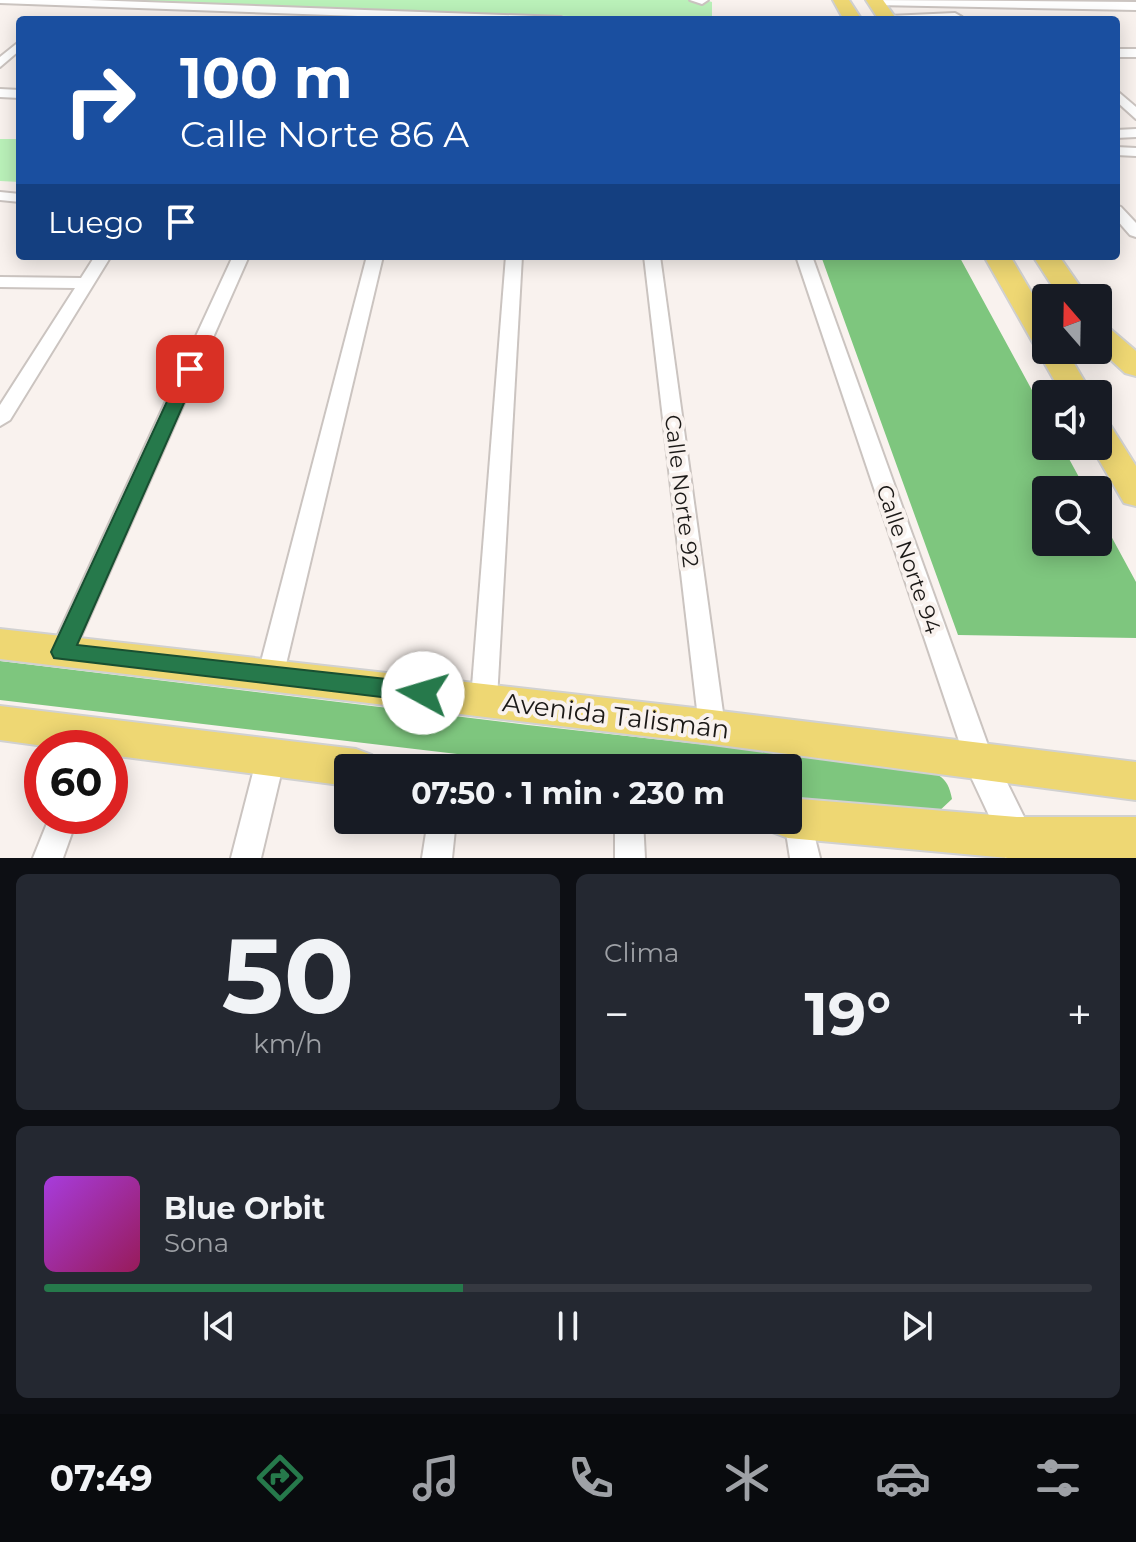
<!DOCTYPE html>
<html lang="es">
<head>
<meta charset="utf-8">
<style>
	:root { --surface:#171b24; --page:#242831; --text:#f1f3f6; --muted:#9ea1a6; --line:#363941; --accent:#26794b }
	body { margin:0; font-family:Montserrat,sans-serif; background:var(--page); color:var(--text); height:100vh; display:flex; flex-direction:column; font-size:30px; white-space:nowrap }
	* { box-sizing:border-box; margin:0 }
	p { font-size:26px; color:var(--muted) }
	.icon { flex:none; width:44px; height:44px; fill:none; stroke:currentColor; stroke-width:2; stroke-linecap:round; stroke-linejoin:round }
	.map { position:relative; height:858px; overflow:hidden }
	.sheet { display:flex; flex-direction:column; gap:16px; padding:16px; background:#0d0f14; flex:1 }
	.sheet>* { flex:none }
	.top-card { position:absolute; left:16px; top:16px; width:1104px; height:244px; border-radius:8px; box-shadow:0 4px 20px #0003; background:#1a4fa0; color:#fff; overflow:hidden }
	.needle { width:52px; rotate:340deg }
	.buttons { position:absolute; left:1032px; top:284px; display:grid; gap:16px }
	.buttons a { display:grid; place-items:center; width:80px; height:80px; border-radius:8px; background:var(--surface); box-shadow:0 4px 20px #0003; font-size:40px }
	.speed { position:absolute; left:24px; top:730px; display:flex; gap:16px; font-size:40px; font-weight:700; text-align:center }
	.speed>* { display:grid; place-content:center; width:104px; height:104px; border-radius:50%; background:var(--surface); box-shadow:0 4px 20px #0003; line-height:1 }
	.speed .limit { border:12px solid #d22; background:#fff; color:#111 }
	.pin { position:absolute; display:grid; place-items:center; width:68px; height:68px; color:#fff; margin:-34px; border-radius:16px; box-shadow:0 4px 12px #0006 }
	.me { position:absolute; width:88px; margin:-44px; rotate:276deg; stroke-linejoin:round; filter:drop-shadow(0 0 6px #0008) }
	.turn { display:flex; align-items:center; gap:28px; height:168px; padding:0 32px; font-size:36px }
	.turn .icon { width:104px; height:104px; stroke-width:2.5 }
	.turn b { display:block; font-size:56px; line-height:68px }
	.then { display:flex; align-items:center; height:76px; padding:0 32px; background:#0003; gap:16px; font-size:30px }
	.big { font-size:60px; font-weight:700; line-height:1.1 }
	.sheet .tile { flex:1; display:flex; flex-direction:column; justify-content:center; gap:12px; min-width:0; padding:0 28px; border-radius:12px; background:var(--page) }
	.sheet .dial { align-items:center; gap:0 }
	.dial b { font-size:104px; line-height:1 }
	.song { display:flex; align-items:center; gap:24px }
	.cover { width:96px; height:96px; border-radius:12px; background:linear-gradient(135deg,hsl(280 70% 55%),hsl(330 70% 35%)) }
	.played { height:8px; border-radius:4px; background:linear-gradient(90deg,var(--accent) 40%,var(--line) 40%) }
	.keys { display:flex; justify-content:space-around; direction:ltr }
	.heat { display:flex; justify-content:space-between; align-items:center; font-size:44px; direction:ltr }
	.sheet .tiles { flex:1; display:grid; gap:16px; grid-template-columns:1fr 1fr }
	.tile:last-child { grid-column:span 2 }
	.trip { position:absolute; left:334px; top:754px; width:468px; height:80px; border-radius:8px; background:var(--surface); box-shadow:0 4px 20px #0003; font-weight:700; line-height:80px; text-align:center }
	.menu { display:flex; height:128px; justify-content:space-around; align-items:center; background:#090b0e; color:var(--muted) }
	.menu .icon { width:56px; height:56px }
	.menu .on { color:var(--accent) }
	.menu b { font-size:36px; color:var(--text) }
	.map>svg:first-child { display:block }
	.green { fill:#baf1b9 }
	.forest { fill:#7ec67e }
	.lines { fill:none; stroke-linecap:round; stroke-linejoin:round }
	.minor-casing { stroke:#cbc4c0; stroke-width:4 }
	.tertiary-casing { stroke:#cbc4c0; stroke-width:4 }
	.primary-casing { stroke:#d1d1d1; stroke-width:4 }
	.minor { fill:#fff; fill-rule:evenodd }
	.tertiary { fill:#fff; fill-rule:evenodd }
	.primary { fill:#eed773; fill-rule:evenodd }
	.route { fill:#26794b; stroke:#194f31; stroke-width:2 }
	.labels { text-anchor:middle; stroke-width:8; stroke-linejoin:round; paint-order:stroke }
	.street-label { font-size:22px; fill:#1b1917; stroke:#f9f2ee }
	.near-street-label { font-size:26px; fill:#1b1917; stroke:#f9f2ee }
</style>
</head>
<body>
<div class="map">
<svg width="1136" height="858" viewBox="0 0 1136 858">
	<rect width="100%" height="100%" fill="#f9f2ee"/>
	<g class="green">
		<polygon points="7,0 705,0 712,2 712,20"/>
		<polygon points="0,139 20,139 20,182 0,181"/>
	</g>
	<g class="forest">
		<polygon points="821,256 959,256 1046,416 1046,446 1062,446 1086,490 1046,490 1046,542 1098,542 1098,512 1136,582 1136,638 958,635"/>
		<path d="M0 661 528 725 914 768C936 772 948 775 952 799L937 813 788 798V768H576L0 700Z"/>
	</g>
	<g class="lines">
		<defs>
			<g id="minor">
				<polygon points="0,0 89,0 561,17 566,20 469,20 0,3"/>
				<polygon points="20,41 20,50 0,67 0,57"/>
				<rect x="1116" y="49" width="20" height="8"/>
				<polygon points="0,89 20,90 20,98 0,97"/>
				<polygon points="1116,90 1136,107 1136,119 1116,101"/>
				<polygon points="1136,129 1136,137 1116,138 1116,130"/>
				<polygon points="1116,147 1136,148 1136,156 1116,155"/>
				<polygon points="0,192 20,194 20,202 0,200"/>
				<polygon points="1116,205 1121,207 1136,223 1136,237 1130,235 1116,219"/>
				<polygon points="95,256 111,256 10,420 0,426 0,405 75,288 0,287 0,277 81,278"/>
				<polygon points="233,256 249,256 74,652 71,659 62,662 53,659 50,652"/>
				<polygon points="367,256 383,256 283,677 279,684 270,687 261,684 257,677"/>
				<polygon points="506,256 522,256 497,699 493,706 484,709 475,706 471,699"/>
				<polygon points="644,256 660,256 725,727 721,735 712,738 703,735 699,727"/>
				<polygon points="796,256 812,256 994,762 990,770 980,774 970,770 966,762"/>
				<polygon points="271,746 281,749 285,757 261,858 231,858 257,757 261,749"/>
				<polygon points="798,806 808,810 820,858 790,858 784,820 788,820 788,810"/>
				<polygon points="50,816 78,816 63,858 33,858"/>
				<polygon points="428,820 456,820 452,858 422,858"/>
				<polygon points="615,820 643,820 645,858 615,858"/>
			</g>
			<g id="tertiary">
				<polygon points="690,0 708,0 702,4"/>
				<polygon points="869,0 1136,2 1136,10 875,5"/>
				<polygon points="955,13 962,17 960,20 882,20 889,16"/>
				<polygon points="980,748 992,752 1029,827 1041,858 1005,858 1000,839 964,762 968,752"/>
			</g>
			<g id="primary">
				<polygon points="833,0 849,0 862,20 844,20"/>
				<polygon points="866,0 883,0 897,20 879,20"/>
				<polygon points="984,256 1010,256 1046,317 1046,350 1066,350 1092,394 1062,394"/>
				<polygon points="1033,256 1059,256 1088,298 1060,298"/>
				<polygon points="1098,324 1108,327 1136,351 1136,376 1125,373 1098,348"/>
				<polygon points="1098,420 1109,423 1136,466 1136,506 1124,503 1091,446 1098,446"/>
				<polygon points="0,629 712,710 1136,762 1136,800 712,744 0,659"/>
				<polygon points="0,706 356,749 372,755 378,768 348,768 348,786 110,755 110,748 59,748 0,740"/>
				<polygon points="788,798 1017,817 1136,817 1136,858 1008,858 788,838 772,832 766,820 788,820"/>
			</g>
		</defs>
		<use href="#minor" class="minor-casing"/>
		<use href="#tertiary" class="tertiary-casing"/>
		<use href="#primary" class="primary-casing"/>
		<use href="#minor" class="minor"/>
		<use href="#tertiary" class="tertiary"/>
		<use href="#primary" class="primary"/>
	</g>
	<polygon class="route" points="190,364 199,369 77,645 423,683 431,686 435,693 431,699 423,702 54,658 51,652 182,369"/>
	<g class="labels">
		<g class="street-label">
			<text transform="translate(682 491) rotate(83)" y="8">Calle Norte 92</text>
			<text transform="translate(909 559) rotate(71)" y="8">Calle Norte 94</text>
		</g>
		<g class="near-street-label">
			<text transform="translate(616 716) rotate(7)" y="9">Avenida Talismán</text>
		</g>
	</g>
</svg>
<div class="buttons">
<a><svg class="needle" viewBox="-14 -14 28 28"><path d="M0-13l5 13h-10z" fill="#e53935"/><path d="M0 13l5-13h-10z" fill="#9ea1a6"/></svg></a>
<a><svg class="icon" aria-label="sound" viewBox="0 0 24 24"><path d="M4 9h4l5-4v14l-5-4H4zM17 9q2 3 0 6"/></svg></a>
<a><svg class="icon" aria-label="search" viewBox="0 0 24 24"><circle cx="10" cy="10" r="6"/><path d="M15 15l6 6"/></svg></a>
</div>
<div class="speed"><div class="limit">60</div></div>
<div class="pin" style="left:190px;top:369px;background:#d93025"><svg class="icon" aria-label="arrive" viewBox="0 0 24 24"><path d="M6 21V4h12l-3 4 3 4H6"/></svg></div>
<svg class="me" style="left:423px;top:693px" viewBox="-20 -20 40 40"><circle r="19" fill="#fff"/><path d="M0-13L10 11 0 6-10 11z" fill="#26794b"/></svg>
<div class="trip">07:50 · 1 min · 230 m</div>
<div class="top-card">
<div class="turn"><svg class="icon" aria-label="right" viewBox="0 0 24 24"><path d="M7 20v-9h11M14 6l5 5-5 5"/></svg><div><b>100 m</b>Calle Norte 86 A</div></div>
<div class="then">Luego<svg class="icon" aria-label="arrive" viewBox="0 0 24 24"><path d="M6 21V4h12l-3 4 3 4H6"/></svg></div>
</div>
</div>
<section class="sheet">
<div class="tiles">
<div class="tile dial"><b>50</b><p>km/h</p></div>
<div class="tile"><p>Clima</p>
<div class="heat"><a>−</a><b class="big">19°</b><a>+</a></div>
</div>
<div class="tile">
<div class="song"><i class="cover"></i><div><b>Blue Orbit</b><p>Sona</p></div></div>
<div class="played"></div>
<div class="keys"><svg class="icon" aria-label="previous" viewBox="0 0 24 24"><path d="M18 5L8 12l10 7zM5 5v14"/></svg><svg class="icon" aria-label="pause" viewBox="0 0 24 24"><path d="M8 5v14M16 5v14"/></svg><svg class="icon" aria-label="next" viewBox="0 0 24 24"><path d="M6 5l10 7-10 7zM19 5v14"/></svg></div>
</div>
</div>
</section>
<nav class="menu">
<b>07:49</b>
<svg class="icon on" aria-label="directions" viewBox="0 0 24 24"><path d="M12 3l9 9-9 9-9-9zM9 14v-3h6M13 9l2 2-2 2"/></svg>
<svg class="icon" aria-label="music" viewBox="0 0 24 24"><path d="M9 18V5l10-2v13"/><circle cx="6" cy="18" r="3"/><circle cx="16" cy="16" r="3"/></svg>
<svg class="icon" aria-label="phone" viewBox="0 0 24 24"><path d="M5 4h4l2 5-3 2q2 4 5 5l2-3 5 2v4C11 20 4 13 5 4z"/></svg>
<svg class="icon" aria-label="climate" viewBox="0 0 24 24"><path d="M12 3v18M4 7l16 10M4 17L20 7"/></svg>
<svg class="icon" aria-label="car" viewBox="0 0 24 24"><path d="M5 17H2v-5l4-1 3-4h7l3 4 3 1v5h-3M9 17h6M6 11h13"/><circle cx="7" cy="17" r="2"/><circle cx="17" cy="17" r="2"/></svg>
<svg class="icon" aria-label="filters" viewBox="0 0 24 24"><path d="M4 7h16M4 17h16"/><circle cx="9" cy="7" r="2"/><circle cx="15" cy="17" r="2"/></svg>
</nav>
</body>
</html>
